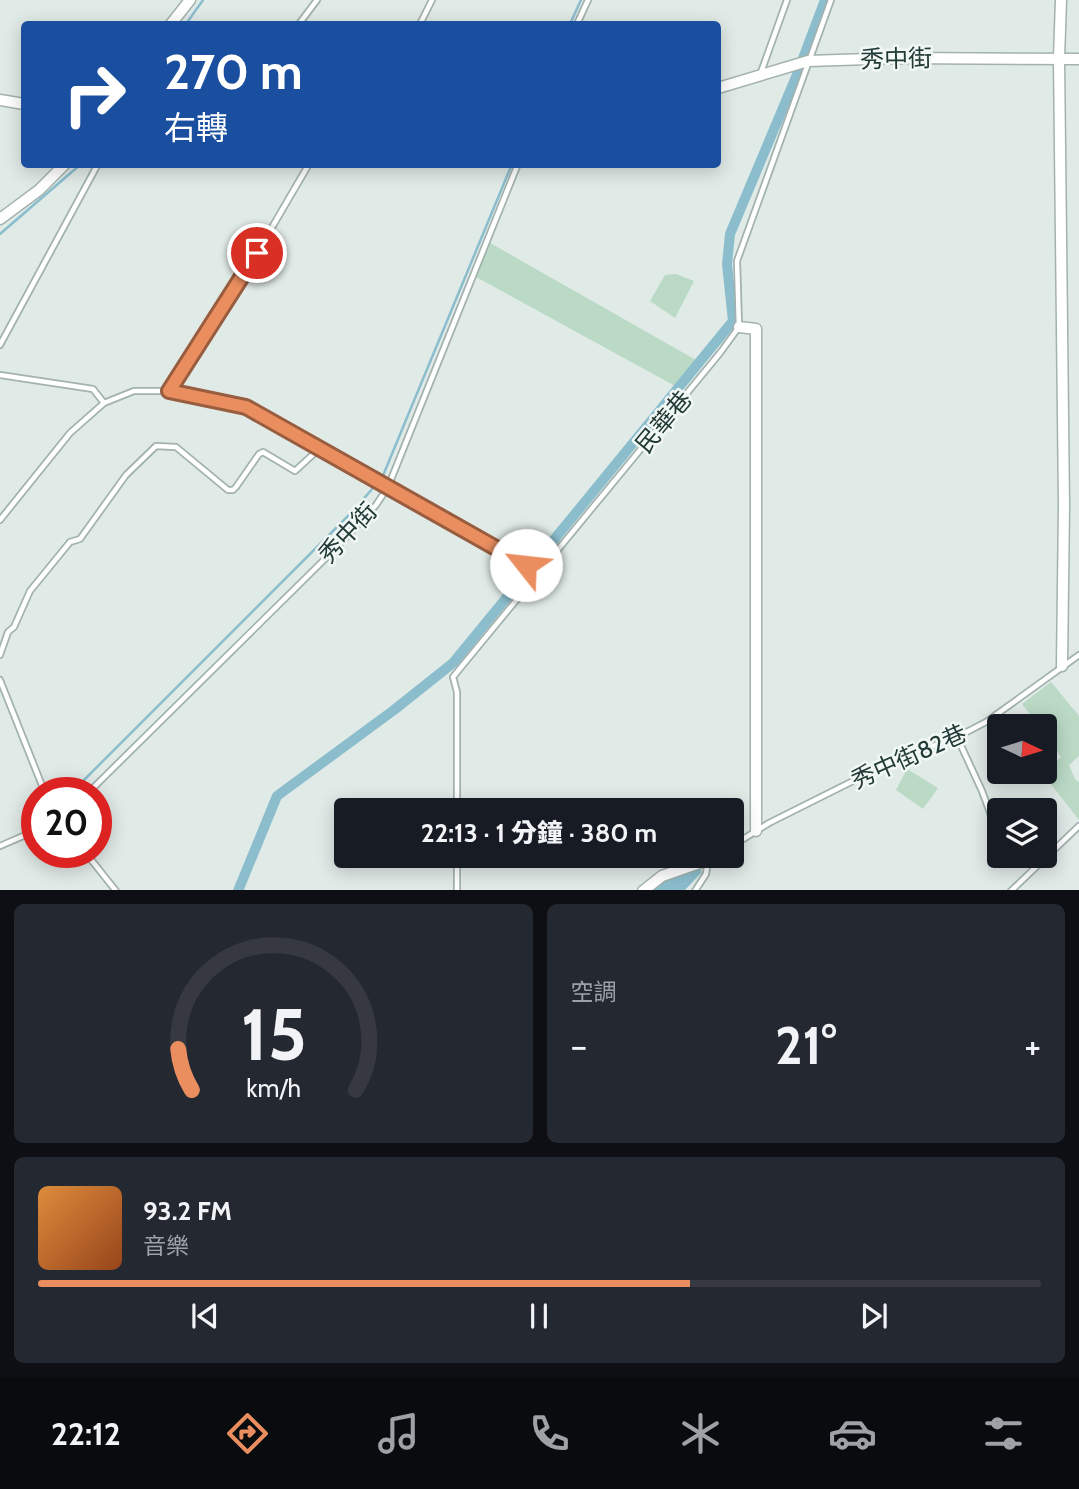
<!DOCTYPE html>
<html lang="zh-TW">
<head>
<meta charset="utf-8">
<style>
	:root { --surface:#171b24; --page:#242831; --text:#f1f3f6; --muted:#9ea1a6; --line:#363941; --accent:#ea8d5f }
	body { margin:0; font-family:Cabin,"Noto Sans TC",sans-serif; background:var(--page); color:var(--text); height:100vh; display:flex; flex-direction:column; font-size:26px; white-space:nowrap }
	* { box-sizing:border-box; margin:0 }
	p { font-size:23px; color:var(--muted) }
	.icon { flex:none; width:38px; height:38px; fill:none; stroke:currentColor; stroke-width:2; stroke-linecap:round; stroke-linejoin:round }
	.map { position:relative; height:890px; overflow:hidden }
	.details { display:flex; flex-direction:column; gap:14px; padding:14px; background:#0d0f14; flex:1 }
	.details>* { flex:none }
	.guide { position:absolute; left:21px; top:21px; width:700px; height:147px; border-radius:7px; box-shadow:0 4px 18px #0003; background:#1a4fa0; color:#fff; overflow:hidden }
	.needle { width:46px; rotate:94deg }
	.fabs { position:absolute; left:987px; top:714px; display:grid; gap:14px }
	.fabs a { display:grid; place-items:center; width:70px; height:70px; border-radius:7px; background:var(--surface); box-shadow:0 4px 18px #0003; font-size:35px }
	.speed { position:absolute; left:21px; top:777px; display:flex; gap:14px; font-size:35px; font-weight:700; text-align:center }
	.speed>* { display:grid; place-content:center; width:91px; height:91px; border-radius:50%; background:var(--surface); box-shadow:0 4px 18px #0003; line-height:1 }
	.speed .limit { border:10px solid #d22; background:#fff; color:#111 }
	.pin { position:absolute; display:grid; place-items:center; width:60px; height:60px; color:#fff; margin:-30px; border:4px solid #fff; border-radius:50%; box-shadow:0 2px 7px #0007 }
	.me { position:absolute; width:77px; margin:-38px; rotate:299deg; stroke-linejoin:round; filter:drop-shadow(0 0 5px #0008) }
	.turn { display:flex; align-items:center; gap:24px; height:147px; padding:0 28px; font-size:32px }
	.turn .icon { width:91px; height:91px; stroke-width:2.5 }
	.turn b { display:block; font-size:49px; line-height:60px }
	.big { font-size:52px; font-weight:800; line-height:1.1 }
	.details .tile { flex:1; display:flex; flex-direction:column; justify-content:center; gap:10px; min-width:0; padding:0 24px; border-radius:10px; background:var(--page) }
	.details .dial { align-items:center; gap:0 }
	.dial svg { height:182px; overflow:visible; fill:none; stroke:var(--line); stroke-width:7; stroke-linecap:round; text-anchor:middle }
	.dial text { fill:var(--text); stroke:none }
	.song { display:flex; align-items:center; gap:21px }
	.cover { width:84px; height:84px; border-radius:10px; background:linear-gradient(135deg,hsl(30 70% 55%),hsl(20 70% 35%)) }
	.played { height:7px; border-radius:4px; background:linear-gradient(90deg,var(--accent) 65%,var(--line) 65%) }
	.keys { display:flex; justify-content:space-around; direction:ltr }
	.heat { display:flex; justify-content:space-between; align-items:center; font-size:38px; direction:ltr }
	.details .tiles { flex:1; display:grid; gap:14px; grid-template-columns:1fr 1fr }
	.tile:last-child { grid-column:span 2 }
	.trip { position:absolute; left:334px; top:798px; width:410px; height:70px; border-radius:7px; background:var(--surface); box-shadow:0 4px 18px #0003; font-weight:800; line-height:70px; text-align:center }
	.tabs { display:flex; height:112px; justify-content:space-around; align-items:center; background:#090b0e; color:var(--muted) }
	.tabs .icon { width:49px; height:49px }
	.tabs .current { color:var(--accent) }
	.tabs b { font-size:32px; color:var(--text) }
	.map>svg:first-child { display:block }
	.green { fill:#badac6 }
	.water { fill:#8bbdcd }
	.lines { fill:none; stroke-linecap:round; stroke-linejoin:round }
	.stream { stroke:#8bbdcd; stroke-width:2.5 }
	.canal { stroke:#8bbdcd; stroke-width:10 }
	.lane-casing { stroke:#a3b2ae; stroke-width:8 }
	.street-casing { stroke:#a3b2ae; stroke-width:13 }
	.lane { stroke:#fff; stroke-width:4.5 }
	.street { stroke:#fff; stroke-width:10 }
	.route-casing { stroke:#985c3e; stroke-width:18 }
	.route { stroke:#ea8d5f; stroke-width:12 }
	.labels { text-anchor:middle; stroke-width:5; stroke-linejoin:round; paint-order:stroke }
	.street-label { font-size:24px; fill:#223a35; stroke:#f1f7f4 }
</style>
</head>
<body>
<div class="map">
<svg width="1079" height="891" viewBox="0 0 1079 891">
	<rect width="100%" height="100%" fill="#e0eae7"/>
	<g class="green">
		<polygon points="490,243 696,360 675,386 476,277"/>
		<polygon points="676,274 694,281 675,318 650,301 665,275"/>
		<polygon points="1051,682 1079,716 1079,756 1069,765 1075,779 1079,782 1079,820 1043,774 1061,757 1045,735 1045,726 1039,726 1022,704"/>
		<polygon points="907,769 938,788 923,809 896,790"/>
	</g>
	<polygon class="water" points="699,868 702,872 685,890 652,891 666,880"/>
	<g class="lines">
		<g class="stream">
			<polyline points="186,24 203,0"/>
			<polyline points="570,24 581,0"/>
			<polyline points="0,234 81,164"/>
			<polyline points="382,478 512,164"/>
			<polyline points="71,793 353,511 373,488"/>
		</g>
		<polyline class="canal" points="238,891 277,796 394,710 453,663 733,321 727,264 730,234 796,77 825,0"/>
		<defs>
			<g id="lane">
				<polyline points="299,24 317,0"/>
				<polyline points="420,24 432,0"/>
				<polyline points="577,24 588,0"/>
				<polyline points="760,75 787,0"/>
				<polyline points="0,345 98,164"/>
				<polyline points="0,375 93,389 104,403"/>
				<polyline points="169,391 257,253 309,164"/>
				<polyline points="0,520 70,433 104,403 134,391 169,391 246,407 526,565"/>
				<polyline points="0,655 8,632 14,627 30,591 70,542 80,539 126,475 156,446 176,447 228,490 233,490 236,487 259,454 263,452 295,471 319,449"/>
				<polyline points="0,680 45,793"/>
				<polyline points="957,737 982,791 999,837"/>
				<polyline points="88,793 337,547 376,505 388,487 518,164"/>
				<polyline points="457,810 457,692 453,677 720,353 739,327 737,261 831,0"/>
				<polyline points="0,846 37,830"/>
				<polyline points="732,846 769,823 895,760 957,737 986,722 1079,655"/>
				<polyline points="85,852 116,891"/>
				<polyline points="1018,856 1035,866"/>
				<polyline points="457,891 457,856"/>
				<polyline points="695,891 706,874 708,860 715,856"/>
				<polyline points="1011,891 1079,826"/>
			</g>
			<g id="street">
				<polyline points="1061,0 1059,58 1064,506 1062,666"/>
				<polyline points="171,24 190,0"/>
				<polyline points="718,88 808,61 899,58 1079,59"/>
				<polyline points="0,100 24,104"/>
				<polyline points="0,219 39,190 65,164"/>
				<polyline points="739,327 756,329 756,831"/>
				<polyline points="643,891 662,876 708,860"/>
			</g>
		</defs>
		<use href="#lane" class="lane-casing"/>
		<use href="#street" class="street-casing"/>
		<use href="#lane" class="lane"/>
		<use href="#street" class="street"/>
	</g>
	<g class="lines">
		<defs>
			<polyline id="route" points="257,253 169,391 246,407 526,565"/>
		</defs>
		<use href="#route" class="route-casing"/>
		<use href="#route" class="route"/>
	</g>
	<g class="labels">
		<g class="street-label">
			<text transform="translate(896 59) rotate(-1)" y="8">秀中街</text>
			<text transform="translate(664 422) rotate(-50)" y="8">民華巷</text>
			<text transform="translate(348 533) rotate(-47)" y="8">秀中街</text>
			<text transform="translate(909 757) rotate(-24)" y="8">秀中街82巷</text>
		</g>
	</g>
</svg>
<div class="fabs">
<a><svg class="needle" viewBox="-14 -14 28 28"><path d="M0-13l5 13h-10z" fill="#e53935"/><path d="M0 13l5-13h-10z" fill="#9ea1a6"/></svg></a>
<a><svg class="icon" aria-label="layers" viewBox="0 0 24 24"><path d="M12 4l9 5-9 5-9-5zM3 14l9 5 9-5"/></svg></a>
</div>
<div class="speed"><div class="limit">20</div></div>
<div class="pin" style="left:257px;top:253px;background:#d93025"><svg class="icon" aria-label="arrive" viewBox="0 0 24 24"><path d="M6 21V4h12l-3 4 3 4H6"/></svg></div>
<svg class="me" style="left:526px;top:565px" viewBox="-20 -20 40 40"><circle r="19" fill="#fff"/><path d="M0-13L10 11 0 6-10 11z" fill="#ea8d5f"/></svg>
<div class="trip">22:13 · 1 分鐘 · 380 m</div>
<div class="guide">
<div class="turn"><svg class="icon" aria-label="right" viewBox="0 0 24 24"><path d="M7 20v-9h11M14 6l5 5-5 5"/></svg><div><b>270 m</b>右轉</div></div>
</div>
</div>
<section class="details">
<div class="tiles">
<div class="tile dial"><svg viewBox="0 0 100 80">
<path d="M14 69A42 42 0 1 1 86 69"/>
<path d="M14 69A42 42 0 0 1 8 51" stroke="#ea8d5f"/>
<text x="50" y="56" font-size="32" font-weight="700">15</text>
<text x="50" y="72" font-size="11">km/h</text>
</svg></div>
<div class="tile"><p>空調</p>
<div class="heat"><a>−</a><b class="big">21°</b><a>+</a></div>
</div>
<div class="tile">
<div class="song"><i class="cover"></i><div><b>93.2 FM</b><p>音樂</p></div></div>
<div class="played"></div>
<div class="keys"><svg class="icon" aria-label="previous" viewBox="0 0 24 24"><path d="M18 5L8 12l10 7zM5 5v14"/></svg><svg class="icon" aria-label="pause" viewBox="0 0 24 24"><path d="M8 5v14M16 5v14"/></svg><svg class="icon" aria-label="next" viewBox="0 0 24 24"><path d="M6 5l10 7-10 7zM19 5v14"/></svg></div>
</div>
</div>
</section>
<nav class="tabs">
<b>22:12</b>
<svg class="icon current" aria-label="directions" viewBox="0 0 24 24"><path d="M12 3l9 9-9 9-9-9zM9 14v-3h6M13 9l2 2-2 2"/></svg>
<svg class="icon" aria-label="music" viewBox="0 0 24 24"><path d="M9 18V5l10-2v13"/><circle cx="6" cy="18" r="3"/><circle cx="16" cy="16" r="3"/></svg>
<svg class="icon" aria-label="phone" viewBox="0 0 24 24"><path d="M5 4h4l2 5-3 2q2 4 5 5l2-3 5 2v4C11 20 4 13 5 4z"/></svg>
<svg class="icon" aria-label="climate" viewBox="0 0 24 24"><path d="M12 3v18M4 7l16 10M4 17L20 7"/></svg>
<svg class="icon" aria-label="car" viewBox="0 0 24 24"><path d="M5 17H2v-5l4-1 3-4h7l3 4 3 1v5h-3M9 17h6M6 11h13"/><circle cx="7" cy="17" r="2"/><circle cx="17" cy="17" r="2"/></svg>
<svg class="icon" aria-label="filters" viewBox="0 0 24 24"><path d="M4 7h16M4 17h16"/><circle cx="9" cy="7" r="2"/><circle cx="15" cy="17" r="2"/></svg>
</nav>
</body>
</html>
